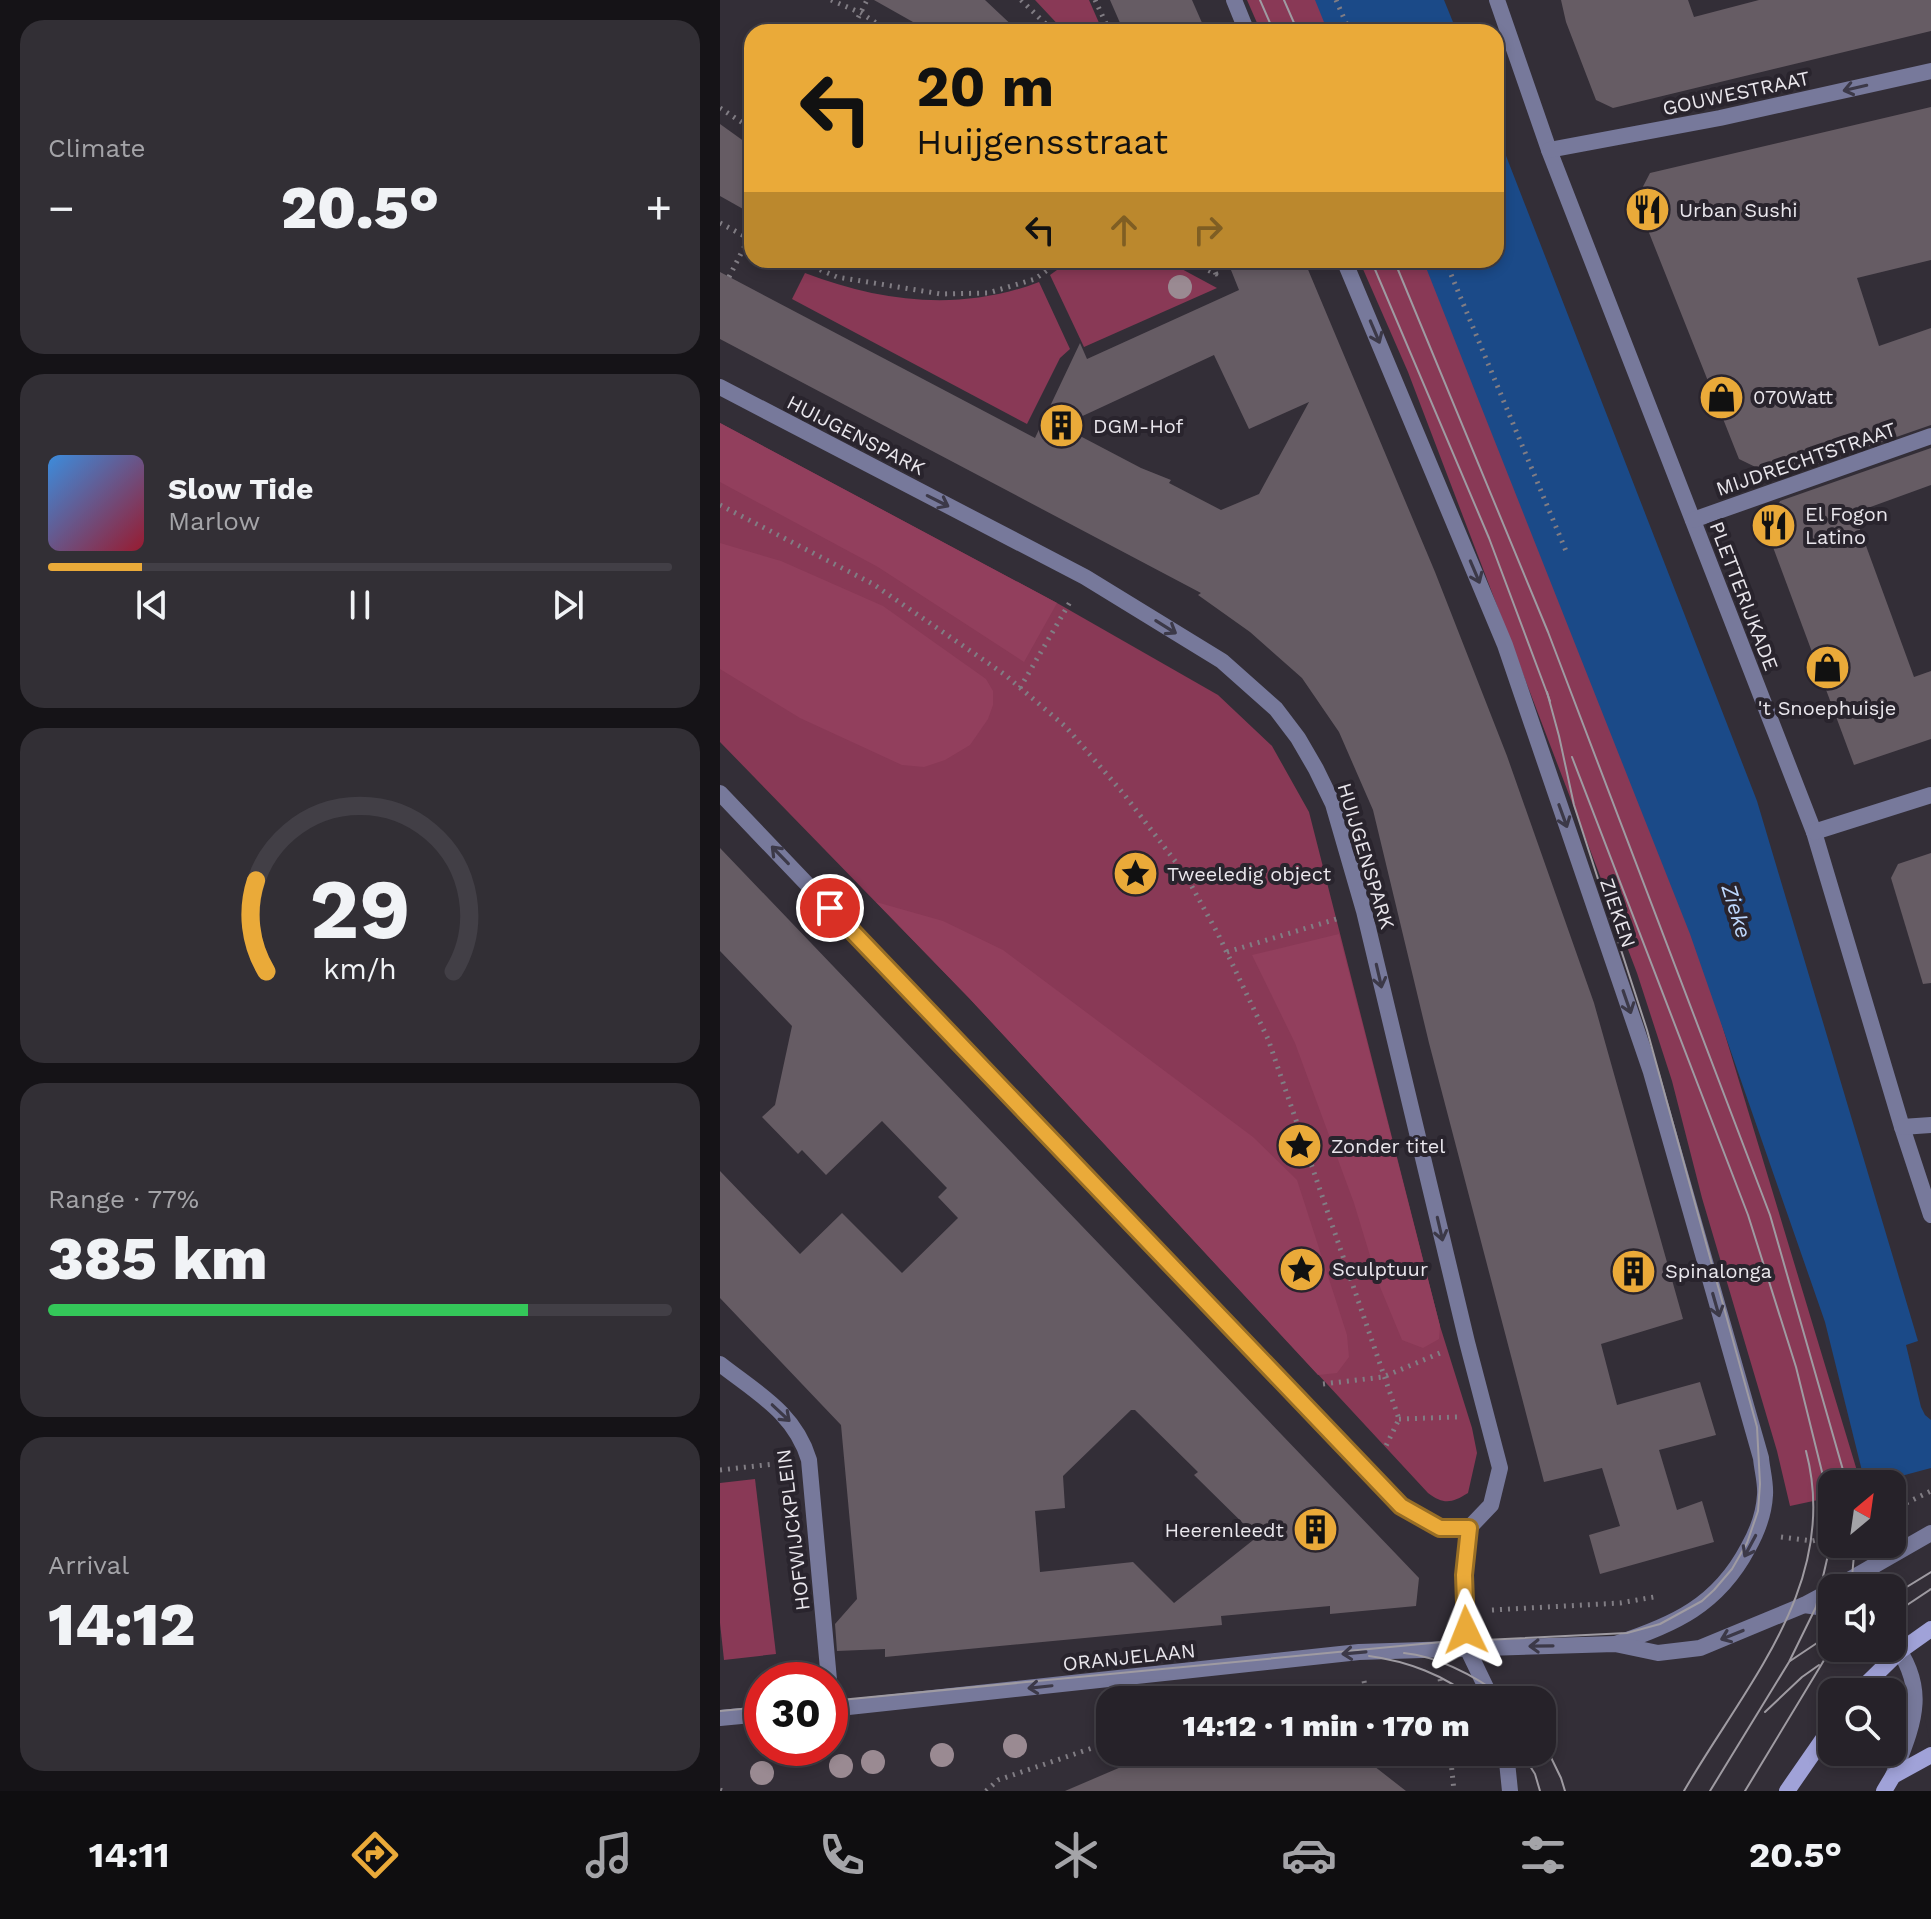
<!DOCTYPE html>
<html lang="en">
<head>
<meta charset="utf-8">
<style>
	:root { --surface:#262229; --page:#322f35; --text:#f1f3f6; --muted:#a4a4a8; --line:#423f46; --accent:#eaaa39 }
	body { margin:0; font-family:"Work Sans",sans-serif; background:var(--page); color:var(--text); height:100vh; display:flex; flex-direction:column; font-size:30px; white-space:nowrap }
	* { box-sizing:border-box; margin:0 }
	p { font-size:26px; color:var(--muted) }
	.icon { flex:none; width:44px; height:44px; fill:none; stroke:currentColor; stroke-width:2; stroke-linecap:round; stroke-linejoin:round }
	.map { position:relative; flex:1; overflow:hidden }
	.side { display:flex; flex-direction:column; gap:20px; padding:20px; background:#151317; width:720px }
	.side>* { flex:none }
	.hud { position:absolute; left:24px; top:24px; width:760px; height:244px; border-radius:24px; box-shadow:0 4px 12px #0003,0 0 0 2px var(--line); background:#eaaa39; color:#111; overflow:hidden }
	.needle { width:52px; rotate:29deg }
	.buttons { position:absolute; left:1098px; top:1470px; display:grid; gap:16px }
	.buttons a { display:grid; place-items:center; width:88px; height:88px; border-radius:16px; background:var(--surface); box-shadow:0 4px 12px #0003,0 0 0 2px var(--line); font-size:40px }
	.speed { position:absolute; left:24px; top:1662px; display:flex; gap:16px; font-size:40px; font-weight:700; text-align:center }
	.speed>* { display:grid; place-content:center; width:104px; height:104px; border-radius:50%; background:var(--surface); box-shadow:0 4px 12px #0003,0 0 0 2px var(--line); line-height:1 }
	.speed .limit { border:12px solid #d22; background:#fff; color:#111 }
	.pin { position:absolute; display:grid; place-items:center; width:68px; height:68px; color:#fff; margin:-34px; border:4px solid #fff; border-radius:50%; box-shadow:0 2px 8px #0007 }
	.me { position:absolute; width:88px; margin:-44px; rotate:358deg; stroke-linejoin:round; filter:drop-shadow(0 0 6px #0008) }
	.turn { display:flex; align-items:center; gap:28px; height:168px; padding:0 40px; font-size:36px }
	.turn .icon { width:104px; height:104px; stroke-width:2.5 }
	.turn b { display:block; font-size:56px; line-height:68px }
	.lanes { display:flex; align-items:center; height:76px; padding:0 40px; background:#0003; justify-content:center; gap:40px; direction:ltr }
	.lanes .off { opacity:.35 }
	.big { font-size:60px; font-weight:800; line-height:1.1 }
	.side .tile { flex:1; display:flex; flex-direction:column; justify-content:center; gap:12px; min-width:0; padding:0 28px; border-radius:24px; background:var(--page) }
	.side .dial { align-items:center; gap:0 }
	.dial svg { height:208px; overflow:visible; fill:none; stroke:var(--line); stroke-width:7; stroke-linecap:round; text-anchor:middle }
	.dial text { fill:var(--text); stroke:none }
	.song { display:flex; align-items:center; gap:24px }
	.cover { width:96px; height:96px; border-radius:12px; background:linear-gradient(135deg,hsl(210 70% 55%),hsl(350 70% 35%)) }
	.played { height:8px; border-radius:4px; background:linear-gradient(90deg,var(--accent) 15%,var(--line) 15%) }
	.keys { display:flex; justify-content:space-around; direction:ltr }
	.heat { display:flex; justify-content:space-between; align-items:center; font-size:44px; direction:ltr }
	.charge { height:12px; border-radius:6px; background:linear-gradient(90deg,#34c759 77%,var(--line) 0) }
	.trip { position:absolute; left:376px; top:1686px; width:460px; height:80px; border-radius:24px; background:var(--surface); box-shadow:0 4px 12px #0003,0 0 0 2px var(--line); font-weight:800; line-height:80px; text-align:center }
	.menu { display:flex; height:128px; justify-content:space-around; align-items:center; background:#0f0e10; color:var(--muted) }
	.menu .icon { width:56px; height:56px }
	.menu .active { color:var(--accent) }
	.menu b { font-size:36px; color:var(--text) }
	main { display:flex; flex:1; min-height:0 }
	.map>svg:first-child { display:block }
	.green { fill:#893956 }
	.forest { fill:#923f5d }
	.water { fill:#1b4a88 }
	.pier { fill:#332e37 }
	.building { fill:#665c64; fill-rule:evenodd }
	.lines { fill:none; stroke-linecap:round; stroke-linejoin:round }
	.path { stroke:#817d84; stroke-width:5; stroke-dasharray:2 6; stroke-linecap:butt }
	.minor { stroke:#77799b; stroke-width:16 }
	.secondary { stroke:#a0a2d8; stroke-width:16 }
	.tram { stroke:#9f9ba2; stroke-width:2 }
	.tree { fill:#9a8a92 }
	.oneway { stroke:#3c3948 }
	.route-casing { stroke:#986e25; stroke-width:20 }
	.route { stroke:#eaaa39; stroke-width:14 }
	.labels { text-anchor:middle; stroke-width:8; stroke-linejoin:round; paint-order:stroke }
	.street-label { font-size:20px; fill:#eae7ed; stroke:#29242d }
	.poi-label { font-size:20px; fill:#eae7ed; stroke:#29242d; text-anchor:start }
	.water-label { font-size:22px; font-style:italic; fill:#bdd7fc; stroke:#29242d }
</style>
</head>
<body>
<main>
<section class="side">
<div class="tile"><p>Climate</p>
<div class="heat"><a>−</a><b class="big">20.5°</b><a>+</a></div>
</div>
<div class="tile">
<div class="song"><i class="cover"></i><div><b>Slow Tide</b><p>Marlow</p></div></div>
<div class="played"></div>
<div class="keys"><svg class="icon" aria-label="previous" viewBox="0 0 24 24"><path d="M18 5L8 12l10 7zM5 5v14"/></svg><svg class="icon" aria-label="pause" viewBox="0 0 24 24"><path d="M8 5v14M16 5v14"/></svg><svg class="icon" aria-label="next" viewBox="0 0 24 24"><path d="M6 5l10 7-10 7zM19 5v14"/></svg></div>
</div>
<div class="tile dial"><svg viewBox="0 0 100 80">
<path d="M14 69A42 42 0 1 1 86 69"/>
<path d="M14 69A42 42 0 0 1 10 34" stroke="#eaaa39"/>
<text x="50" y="56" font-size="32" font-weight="700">29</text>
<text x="50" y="72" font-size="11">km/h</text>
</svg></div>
<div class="tile"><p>Range · 77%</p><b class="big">385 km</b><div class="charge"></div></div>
<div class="tile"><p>Arrival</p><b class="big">14:12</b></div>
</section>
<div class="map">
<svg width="1211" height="1791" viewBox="0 0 1211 1791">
	<rect width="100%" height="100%" fill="#332e37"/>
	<g class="green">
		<polygon points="315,0 369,0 383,32 345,32"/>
		<polygon points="527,0 600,0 613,32 541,32"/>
		<polygon points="351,260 445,260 497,288 364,347 330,275"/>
		<polygon points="639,260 708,260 967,909 1141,1484 1112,1484 1112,1497 1070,1506 1057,1451 982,1198 952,1081 917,973 688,372"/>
		<path d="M85 273C161 302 241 312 319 282L350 349 340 358 307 424 72 299Z"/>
		<path d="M0 423 337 603 498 695 552 746 589 812 720 1326 752 1428 757 1453 748 1493C732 1503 724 1505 708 1493L250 999 0 742Z"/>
		<polygon points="35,1479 56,1654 4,1660 0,1623 0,1483"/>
	</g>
	<g class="forest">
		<polygon points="0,423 337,603 304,662 158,567 0,482"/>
		<polygon points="0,543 61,561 163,606 266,679 273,691 273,705 268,719 250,745 225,760 204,767 182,765 80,718 0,669"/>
		<polygon points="156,902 223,921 283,950 533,1137 577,1180 627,1335 629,1357 617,1373 598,1375 250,999"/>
		<polygon points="619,934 720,1326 719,1339 703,1348 682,1340 658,1282 634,1203 575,1043 532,955"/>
	</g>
	<g class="water">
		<polygon points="595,0 724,0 737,32 608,32"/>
		<polygon points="776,130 1037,801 1198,1341 1186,1345 1201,1407 1205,1415 1211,1420 1211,1744 1172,1544 1172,1484 1157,1484 1154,1480 1143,1475 1105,1322 970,934 703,260 776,260"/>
	</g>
	<polygon class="pier" points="1211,1468 1211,1748 1169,1544 1172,1544 1172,1484 1155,1483"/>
	<g class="building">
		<polygon points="154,0 265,0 299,32 187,32 193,22"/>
		<polygon points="390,0 472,0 486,32 404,32"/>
		<polygon points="841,0 968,0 974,17 1039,0 1211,0 1211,31 893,108 876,100 846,22"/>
		<polygon points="1211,107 1211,260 1137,278 1159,346 1211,328 1211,425 1058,478 1019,459 916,200 930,173"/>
		<polygon points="0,124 32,147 32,214 0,196"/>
		<path d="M507 260H584L715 572 787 756 874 1003 963 1319 881 1344 897 1405 980 1382 996 1435 939 1450 957 1510 982 1501 994 1542 880 1574 869 1535 900 1526 882 1468 824 1482 709 1043 653 810 619 732 582 678 530 632 478 595 481 593 0 339V272L315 438 360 343 367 359 519 290ZM494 355 529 429 589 402 539 494 501 510 449 483 451 480 421 468 341 426Z"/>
		<polygon points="1211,448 1211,485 1134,513 1194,677 1211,671 1211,739 1134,765 1047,531 1060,501"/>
		<path d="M0 848 699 1578 696 1606 610 1614V1606L501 1616 502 1625 165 1657V1649L117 1651 115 1624 137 1599 121 1425 0 1298V1171L80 1254 122 1213 182 1273 238 1218 218 1197 227 1188 162 1121 106 1175 82 1150 78 1154 42 1117 55 1105 72 1026 0 951ZM411 1410H415L478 1472 474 1475 537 1537 454 1603 413 1562 320 1572 315 1511 345 1508 343 1476Z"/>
		<polygon points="1211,853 1211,983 1203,984 1171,878 1178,864"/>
		<polygon points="429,1752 636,1752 686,1791 345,1791 408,1764 406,1758"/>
	</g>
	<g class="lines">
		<g class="path">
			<polyline points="111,0 141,13 170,32"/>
			<polyline points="301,0 334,32"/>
			<polyline points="375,0 390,32"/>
			<polyline points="616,0 630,32"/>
			<polyline points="131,32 147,0"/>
			<polyline points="0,108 32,129"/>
			<polyline points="0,223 32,240"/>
			<polyline points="78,260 117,277 221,294 268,293 315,279 341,260"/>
			<polyline points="467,260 496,274 490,260"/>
			<polyline points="725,260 846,551"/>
			<polyline points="9,277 32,232"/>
			<polyline points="0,505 153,584 284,674 346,727 403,793 465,874 498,934 548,1039 679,1419 664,1450"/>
			<polyline points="300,688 350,602"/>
			<polyline points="507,952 620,918"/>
			<polyline points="603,1384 663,1377 720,1353"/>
			<polyline points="679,1419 738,1417"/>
			<polyline points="0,1470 63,1463"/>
			<polyline points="1172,1510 1211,1491"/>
			<polyline points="1061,1537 1092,1541 1112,1536"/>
			<polyline points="772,1610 900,1603 934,1597"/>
			<polyline points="720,1679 724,1700"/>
			<polyline points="644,1681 648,1700"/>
			<polyline points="730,1752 734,1791"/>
			<polyline points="642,1755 644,1752"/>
			<polyline points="0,1790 3,1791"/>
			<polyline points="266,1791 278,1780 390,1742"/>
		</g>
		<g class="minor">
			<polyline points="514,0 527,32"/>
			<polyline points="777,0 829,150 1094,832 1182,1127 1211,1215"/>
			<polyline points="829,150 1000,118 1211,71"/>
			<path d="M624 260 785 645 931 1072 1041 1458C1042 1470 1046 1483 1045 1495 1044 1514 1037 1532 1028 1548 998 1605 954 1625 895 1644"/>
			<polyline points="0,387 365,577 502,661 556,709 578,738 596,769 613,804 644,911 747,1342 780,1468 771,1505 749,1528 744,1575 747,1648 772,1700"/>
			<polyline points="973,520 1211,436"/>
			<polyline points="0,793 681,1506 720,1528 749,1528"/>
			<polyline points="1094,832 1211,795"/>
			<polyline points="1182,1127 1211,1125"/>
			<path d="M0 1364C37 1393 75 1413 89 1460L109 1680"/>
			<polyline points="1115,1588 1211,1533"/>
			<polyline points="1084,1605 1112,1609"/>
			<path d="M1172 1640C1210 1690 1193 1724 1173 1776"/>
			<polyline points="110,1709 639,1652 895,1644 938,1653 980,1648 1084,1605 1112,1590"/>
			<polyline points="0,1718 42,1714"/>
			<polyline points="786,1752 790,1791"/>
		</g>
		<g class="secondary">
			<polyline points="1138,1692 1180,1651 1211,1629"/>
			<polyline points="1067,1791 1112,1726"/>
			<polyline points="1164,1791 1173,1776 1211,1755"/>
		</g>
		<g class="tram">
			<polyline points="540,0 554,32"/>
			<polyline points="564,0 578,32"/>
			<polyline points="651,260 769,538 830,701"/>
			<polyline points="674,260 828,632 1050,1215 1127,1484"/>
			<polyline points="852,757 1028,1215 1076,1367 1106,1488 1109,1511 1108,1555 1096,1607 1069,1662 990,1791"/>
			<polyline points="1131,1588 1135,1544"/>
			<polyline points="1172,1596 1211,1572"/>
			<polyline points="1172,1615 1211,1589"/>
			<path d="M684 1653C722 1657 758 1678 788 1700"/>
			<path d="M649 1656C686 1661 726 1675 754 1700"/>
			<polyline points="1070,1661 1112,1633"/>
			<polyline points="110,1701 722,1642 907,1633 940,1624 982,1601 994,1590 1012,1569 1027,1543 1038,1511 1040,1484 1037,1427 927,1030 854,805 839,736 827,692"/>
			<polyline points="0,1711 42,1707"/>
			<polyline points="1045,1712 1082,1677 1099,1665"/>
			<polyline points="822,1739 841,1778 845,1791"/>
			<polyline points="801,1752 815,1774 820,1791"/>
			<path d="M964 1791C1025 1685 1121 1583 1086 1451"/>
			<polyline points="1025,1791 1112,1647"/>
		</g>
	</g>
	<g class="tree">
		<circle cx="460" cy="287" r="12"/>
		<circle cx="295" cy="1746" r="12"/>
		<circle cx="222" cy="1755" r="12"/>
		<circle cx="153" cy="1762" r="12"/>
		<circle cx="121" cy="1766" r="12"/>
		<circle cx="42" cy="1773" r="12"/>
	</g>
	<defs><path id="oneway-shaft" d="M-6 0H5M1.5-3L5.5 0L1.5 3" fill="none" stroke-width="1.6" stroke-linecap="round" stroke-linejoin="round" transform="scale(2)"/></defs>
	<g class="oneway">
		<use href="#oneway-shaft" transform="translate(1135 88) rotate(167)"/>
		<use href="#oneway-shaft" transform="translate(655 332) rotate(67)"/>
		<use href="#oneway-shaft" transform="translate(218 501) rotate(27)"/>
		<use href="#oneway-shaft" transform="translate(755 572) rotate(67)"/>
		<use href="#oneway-shaft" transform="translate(446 627) rotate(32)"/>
		<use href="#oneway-shaft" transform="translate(843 816) rotate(70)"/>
		<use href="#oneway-shaft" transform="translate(60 855) rotate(-134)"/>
		<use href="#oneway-shaft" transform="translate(659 976) rotate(77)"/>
		<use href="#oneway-shaft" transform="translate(907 1002) rotate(71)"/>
		<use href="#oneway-shaft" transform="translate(720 1229) rotate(77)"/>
		<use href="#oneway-shaft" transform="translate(996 1305) rotate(74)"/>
		<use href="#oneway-shaft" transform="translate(61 1413) rotate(43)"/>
		<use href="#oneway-shaft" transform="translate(1030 1546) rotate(118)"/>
		<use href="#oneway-shaft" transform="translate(1012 1635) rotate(158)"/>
		<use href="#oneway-shaft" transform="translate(821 1646) rotate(179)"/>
		<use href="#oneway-shaft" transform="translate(634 1653) rotate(175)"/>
		<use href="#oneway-shaft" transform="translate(320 1687) rotate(174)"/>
	</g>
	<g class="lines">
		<defs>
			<polyline id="route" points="110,908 681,1506 720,1528 749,1528 744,1575 746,1630"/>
		</defs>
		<use href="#route" class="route-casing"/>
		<use href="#route" class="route"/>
	</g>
	<defs>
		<symbol id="restaurant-disc" viewBox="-11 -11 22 22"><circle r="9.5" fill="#eaaa39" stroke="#29242d"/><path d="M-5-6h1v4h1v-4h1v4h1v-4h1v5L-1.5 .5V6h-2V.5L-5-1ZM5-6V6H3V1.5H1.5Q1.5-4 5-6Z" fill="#111"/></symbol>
		<symbol id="shop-disc" viewBox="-11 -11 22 22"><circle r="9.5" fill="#eaaa39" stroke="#29242d"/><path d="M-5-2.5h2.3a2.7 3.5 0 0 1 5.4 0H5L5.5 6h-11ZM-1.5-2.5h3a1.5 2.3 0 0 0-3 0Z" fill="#111"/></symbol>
		<symbol id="building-disc" viewBox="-11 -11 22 22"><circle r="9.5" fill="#eaaa39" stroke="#29242d"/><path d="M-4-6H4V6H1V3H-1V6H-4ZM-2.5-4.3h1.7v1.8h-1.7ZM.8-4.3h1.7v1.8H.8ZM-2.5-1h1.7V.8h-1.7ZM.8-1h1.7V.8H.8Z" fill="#111"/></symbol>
		<symbol id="sight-disc" viewBox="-11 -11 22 22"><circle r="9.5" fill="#eaaa39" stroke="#29242d"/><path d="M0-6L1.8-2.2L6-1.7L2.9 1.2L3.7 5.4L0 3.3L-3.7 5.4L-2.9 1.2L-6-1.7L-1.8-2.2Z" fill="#111"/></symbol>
	</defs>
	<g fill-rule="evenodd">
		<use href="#restaurant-disc" x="902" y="184" width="51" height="51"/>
		<use href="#shop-disc" x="976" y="372" width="51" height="51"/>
		<use href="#building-disc" x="316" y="400" width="51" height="51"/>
		<use href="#restaurant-disc" x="1028" y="500" width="51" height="51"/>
		<use href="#shop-disc" x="1082" y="642" width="51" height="51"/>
		<use href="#sight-disc" x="390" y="848" width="51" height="51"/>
		<use href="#sight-disc" x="554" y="1120" width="51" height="51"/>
		<use href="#sight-disc" x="556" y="1244" width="51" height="51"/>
		<use href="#building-disc" x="888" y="1246" width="51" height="51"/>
		<use href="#building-disc" x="570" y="1504" width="51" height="51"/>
	</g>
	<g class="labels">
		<g class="street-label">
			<text transform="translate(1016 93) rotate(-12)" y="7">GOUWESTRAAT</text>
			<text transform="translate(136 435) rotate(27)" y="7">HUIJGENSPARK</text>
			<text transform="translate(1086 459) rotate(-19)" y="7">MIJDRECHTSTRAAT</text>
			<text transform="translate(1024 596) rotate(69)" y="7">PLETTERIJKADE</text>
			<text transform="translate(646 856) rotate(73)" y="7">HUIJGENSPARK</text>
			<text transform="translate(898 913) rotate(71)" y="7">ZIEKEN</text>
			<text transform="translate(73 1530) rotate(-97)" y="7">HOFWIJCKPLEIN</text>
			<text transform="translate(409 1657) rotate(-6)" y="7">ORANJELAAN</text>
		</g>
		<g class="poi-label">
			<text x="959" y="217">Urban Sushi</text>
			<text x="1033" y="404">070Watt</text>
			<text x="373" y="433">DGM-Hof</text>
			<text x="1085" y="521">El Fogon<tspan x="1085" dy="23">Latino</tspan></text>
			<text x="1107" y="715" text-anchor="middle">'t Snoephuisje</text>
			<text x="447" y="881">Tweeledig object</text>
			<text x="611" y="1153">Zonder titel</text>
			<text x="612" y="1276">Sculptuur</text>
			<text x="945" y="1278">Spinalonga</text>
			<text x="564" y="1537" text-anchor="end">Heerenleedt</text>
		</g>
		<g class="water-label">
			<text transform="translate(1017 911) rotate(73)" y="8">Zieke</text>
		</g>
	</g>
</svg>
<div class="buttons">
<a><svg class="needle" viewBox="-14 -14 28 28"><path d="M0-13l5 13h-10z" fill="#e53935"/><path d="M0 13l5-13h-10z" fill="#a4a4a8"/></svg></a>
<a><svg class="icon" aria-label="sound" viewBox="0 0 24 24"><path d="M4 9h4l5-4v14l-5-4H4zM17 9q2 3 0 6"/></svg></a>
<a><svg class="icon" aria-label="search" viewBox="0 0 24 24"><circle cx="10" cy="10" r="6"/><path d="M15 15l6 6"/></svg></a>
</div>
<div class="speed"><div class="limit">30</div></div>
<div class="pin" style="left:110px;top:908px;background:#d93025"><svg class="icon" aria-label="arrive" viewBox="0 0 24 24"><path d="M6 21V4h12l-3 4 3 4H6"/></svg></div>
<svg class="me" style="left:746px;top:1630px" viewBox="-20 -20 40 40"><path d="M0-17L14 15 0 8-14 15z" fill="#eaaa39" stroke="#fff" stroke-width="4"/></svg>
<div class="trip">14:12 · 1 min · 170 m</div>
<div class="hud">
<div class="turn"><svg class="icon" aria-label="left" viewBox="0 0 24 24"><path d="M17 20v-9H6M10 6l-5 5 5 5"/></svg><div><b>20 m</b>Huijgensstraat</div></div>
<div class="lanes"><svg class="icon" aria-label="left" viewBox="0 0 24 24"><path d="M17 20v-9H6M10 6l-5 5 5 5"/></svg><svg class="icon off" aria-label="ahead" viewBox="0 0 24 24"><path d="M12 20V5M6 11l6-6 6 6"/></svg><svg class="icon off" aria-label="right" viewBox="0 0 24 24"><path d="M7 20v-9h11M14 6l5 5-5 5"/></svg></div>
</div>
</div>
</main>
<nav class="menu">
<b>14:11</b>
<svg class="icon active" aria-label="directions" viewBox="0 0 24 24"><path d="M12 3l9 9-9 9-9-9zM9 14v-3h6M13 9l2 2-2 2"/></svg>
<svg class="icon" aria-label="music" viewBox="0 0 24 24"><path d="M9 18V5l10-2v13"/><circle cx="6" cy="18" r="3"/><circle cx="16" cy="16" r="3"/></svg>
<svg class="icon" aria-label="phone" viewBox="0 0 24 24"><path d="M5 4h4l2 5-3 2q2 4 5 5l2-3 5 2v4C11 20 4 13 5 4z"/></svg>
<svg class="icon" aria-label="climate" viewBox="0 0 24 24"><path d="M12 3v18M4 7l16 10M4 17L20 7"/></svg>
<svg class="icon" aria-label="car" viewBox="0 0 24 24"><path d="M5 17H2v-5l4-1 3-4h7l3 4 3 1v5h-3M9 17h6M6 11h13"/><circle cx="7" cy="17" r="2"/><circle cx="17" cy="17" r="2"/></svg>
<svg class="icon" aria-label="filters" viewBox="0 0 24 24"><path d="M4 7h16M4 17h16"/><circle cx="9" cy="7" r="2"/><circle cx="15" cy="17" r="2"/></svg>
<b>20.5°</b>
</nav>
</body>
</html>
